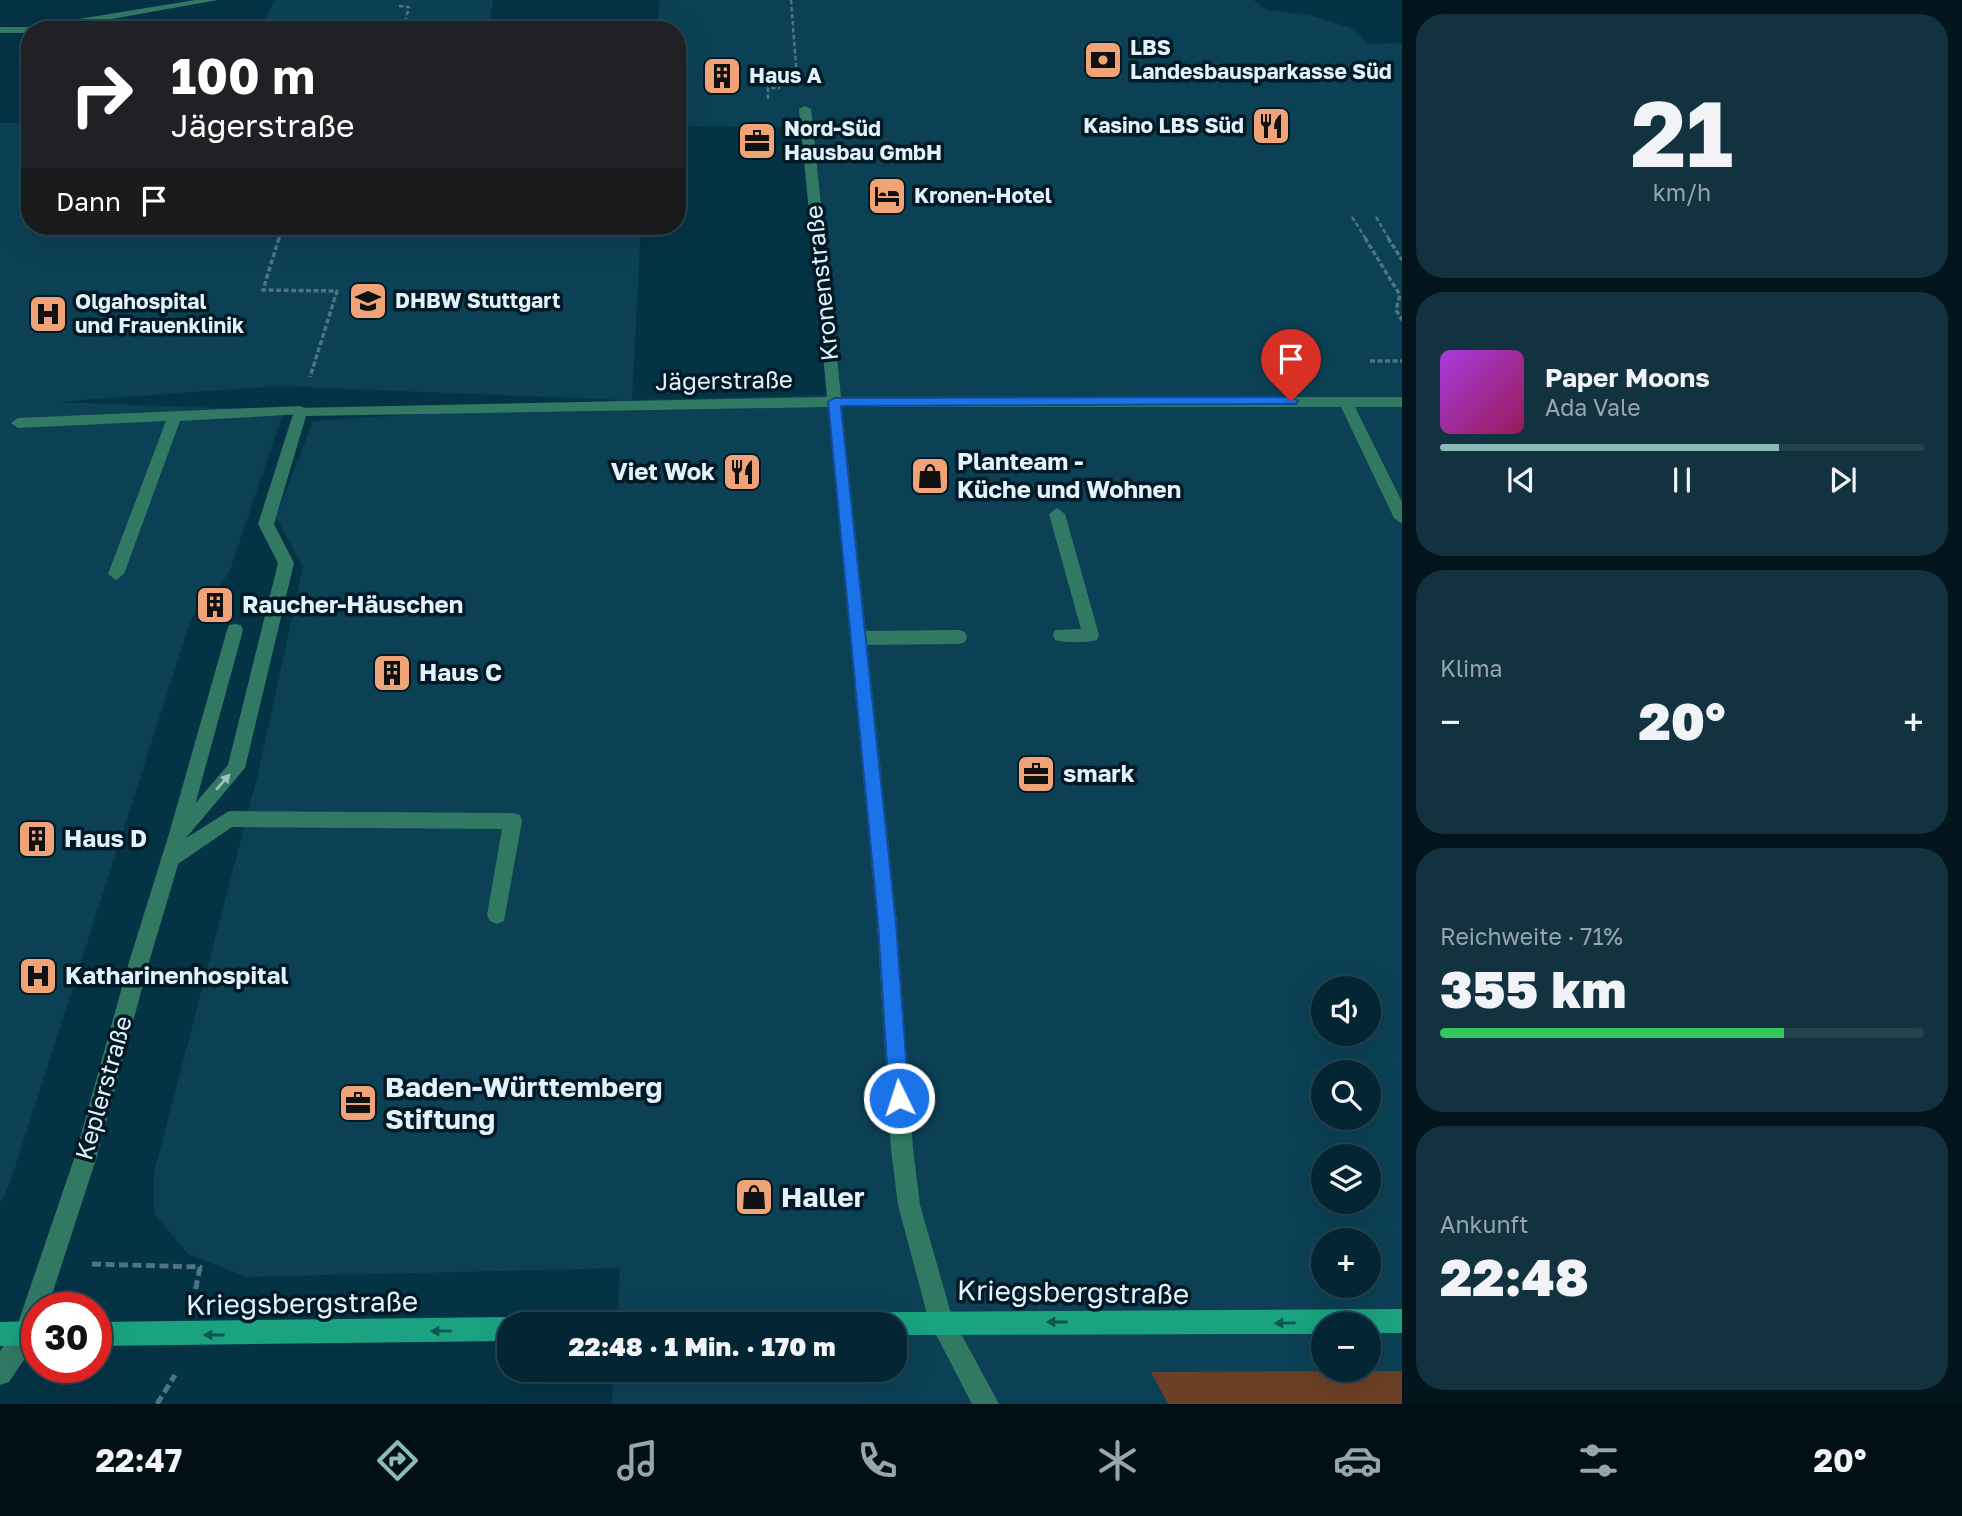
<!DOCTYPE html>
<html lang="de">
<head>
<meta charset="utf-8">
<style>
	:root { --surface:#042634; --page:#123240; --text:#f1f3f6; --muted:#97a5ac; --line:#25434f; --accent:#8bbbb9 }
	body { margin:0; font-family:"Golos Text",sans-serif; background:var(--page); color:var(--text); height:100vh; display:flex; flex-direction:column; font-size:26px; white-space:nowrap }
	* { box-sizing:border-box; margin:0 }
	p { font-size:23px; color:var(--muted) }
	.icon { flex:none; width:38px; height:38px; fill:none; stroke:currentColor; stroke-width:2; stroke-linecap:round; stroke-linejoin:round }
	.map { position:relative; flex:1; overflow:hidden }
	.panel { display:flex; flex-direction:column; gap:14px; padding:14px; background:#02151d; width:560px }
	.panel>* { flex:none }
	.guide { position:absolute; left:21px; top:21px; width:665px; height:214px; border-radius:28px; box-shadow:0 7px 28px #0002,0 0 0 2px var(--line); background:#202124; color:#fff; overflow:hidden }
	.buttons { position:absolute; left:1311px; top:976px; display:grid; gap:14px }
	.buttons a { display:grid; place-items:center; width:70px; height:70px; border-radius:50%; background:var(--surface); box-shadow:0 7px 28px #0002,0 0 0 2px var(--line); font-size:35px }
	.speed { position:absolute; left:21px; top:1292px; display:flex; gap:14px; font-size:35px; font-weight:700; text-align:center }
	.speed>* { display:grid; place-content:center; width:91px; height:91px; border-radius:50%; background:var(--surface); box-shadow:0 7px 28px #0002,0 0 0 2px var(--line); line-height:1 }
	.speed .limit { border:10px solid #d22; background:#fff; color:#111 }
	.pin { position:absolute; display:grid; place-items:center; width:60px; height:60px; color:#fff; margin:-72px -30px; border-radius:50% 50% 50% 0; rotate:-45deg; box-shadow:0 0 7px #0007 }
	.pin .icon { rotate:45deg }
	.me { position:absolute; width:77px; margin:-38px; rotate:356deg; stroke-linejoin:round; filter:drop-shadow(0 0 5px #0008) }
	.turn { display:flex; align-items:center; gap:24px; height:147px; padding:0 35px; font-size:32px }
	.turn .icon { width:91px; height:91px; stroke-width:2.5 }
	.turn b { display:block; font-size:49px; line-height:60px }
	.then { display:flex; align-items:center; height:66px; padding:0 35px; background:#0003; gap:14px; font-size:26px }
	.big { font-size:52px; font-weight:800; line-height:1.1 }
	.panel .card { flex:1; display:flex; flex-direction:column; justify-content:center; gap:10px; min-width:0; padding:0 24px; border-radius:28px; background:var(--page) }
	.panel .dial { align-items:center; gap:0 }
	.dial b { font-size:91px; line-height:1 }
	.song { display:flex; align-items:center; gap:21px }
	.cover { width:84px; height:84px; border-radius:10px; background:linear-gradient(135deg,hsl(280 70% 55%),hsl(330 70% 35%)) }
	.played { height:7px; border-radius:4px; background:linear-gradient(90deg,var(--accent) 70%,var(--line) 70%) }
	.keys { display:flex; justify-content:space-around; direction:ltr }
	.heat { display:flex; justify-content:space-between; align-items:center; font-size:38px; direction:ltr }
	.charge { height:10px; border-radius:5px; background:linear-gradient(90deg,#34c759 71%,var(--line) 0) }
	.trip { position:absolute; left:497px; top:1312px; width:410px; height:70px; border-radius:28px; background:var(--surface); box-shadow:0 7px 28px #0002,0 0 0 2px var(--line); font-weight:800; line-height:70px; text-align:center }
	.tabs { display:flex; height:112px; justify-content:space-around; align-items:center; background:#020f15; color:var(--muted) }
	.tabs .icon { width:49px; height:49px }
	.tabs .current { color:var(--accent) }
	.tabs b { font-size:32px; color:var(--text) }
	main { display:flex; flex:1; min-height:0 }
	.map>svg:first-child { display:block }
	.built { fill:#0c4155; fill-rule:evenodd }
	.green { fill:#6c4026 }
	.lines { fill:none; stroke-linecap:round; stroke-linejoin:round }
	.path-far2 { stroke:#4f7382; stroke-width:2.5; stroke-dasharray:4.5 2.5; stroke-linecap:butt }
	.path-far1 { stroke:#4f7382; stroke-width:3.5; stroke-dasharray:5 2.5; stroke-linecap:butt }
	.path { stroke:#4f7382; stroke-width:5; stroke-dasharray:9 4.5; stroke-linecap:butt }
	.service { fill:#327964; fill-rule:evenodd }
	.minor { fill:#327964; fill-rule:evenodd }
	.secondary { fill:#1ba281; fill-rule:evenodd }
	.oneway { fill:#9cc2be }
	.oneway2 { fill:#0d574e }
	.route { fill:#1a73e8; stroke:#114b97; stroke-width:2 }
	.labels { text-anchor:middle; stroke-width:7; stroke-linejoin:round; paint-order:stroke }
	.far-poi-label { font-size:21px; font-weight:bold; fill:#e3f2fa; stroke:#021a25; text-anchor:start }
	.street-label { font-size:24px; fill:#e3f2fa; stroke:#021a25 }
	.poi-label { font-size:24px; font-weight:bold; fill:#e3f2fa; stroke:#021a25; text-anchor:start }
	.near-poi-label { font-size:28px; font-weight:bold; fill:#e3f2fa; stroke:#021a25; text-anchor:start }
	.near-street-label { font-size:28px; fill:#e3f2fa; stroke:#021a25 }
</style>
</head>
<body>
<main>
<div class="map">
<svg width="1402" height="1404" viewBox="0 0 1402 1404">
	<rect width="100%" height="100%" fill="#053346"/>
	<g class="built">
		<polygon points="275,0 493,0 489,30 259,30"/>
		<path d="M659 0H1253L1267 10 1310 15 1351 28 1368 44 1402 43V1404H612L614 1370H894V1325H617L620 1268 247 1277 188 1254 154 1213V1173L258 774 303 567 276 517 313 421 622 400 278 386 56 402 248 409 282 416 229 573 191 619 10 1183 0 1203V123H30V226H641L632 400 827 395 810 127 677 126V30H658ZM1323 989H1368V1034H1323ZM1323 1073H1368V1118H1323ZM1323 1157H1368V1202H1323ZM1323 1241H1368V1286H1323ZM1323 1325H1368V1370H1323Z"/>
	</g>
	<polygon class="green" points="1402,1371 1402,1404 1168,1404 1151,1372"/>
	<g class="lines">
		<g class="path-far2">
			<polyline points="791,0 797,79"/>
			<polyline points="399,6 409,7 405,22 437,22"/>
			<polyline points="768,99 768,88 780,88"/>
			<polyline points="1352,217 1366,239"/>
			<polyline points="1376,217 1389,239"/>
			<polyline points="279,239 283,226"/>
		</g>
		<g class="path-far1">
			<polyline points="279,238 263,290 337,291 310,377"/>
			<polyline points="1365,238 1400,295 1396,310 1402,320"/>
			<polyline points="1388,238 1402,260"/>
			<polyline points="1370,361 1402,361"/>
		</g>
		<g class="path">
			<polyline points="92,1264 200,1267 195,1292"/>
			<polyline points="157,1404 175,1375"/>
		</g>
		<g class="service">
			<polygon points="300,406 305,408 305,414 180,421 124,574 116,580 108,574 166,421 18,428 11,423 18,418"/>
			<path d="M1057 508 1065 514 1099 635 1097 640C1085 643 1067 643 1055 640L1053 635 1055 630 1081 629 1049 514Z"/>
			<polygon points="235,624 241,625 243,630 186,838 229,811 513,813 520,815 522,821 504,921 497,924 490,921 487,915 502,829 232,827 178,864 171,867 164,864 161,858 164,852 180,842 171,840 169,834 227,630 229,625"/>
			<polygon points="959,630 965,632 967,637 965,642 959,644 858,645 852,643 850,638 852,633 858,631"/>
		</g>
		<g class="minor">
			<polygon points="195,0 218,0 50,30 30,30 30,33 0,33 0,27 30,27"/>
			<polygon points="805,106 811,109 841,397 1402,397 1402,407 1355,407 1402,502 1402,524 1394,518 1341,407 842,407 897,923 913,1149 920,1205 952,1317 999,1404 972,1404 929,1321 898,1205 891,1149 877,923 828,407 306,416 274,524 294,563 245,768 186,838 149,962 97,1156 48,1307 37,1307 36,1342 9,1382 0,1385 0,1351 17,1326 75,1156 129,962 169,834 228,765 278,563 258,524 295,408 827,397 799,109"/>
		</g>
		<g class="secondary">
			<polygon points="1402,1309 1402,1333 1368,1333 1368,1325 1323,1325 1323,1334 894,1335 894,1325 732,1325 735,1316 744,1313"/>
			<polygon points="509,1317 518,1320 519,1325 509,1325 509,1341 96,1346 96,1322"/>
			<polygon points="37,1321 37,1345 0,1346 0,1322"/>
		</g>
	</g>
	<defs><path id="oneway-solid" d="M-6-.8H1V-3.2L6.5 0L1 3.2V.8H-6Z" transform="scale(1.75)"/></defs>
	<use class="oneway" href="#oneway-solid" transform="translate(223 782) rotate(-49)"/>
	<g class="oneway2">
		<use href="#oneway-solid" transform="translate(1057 1322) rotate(-180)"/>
		<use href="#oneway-solid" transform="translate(1285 1323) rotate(179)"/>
		<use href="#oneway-solid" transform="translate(441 1331) rotate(179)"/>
		<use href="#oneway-solid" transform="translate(214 1335) rotate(180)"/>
	</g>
	<polygon class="route" points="1291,397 1298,401 1296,404 841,406 896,923 909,1098 906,1105 899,1108 892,1105 889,1098 878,923 828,402 834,398"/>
	<defs>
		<symbol id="bank-square" viewBox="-11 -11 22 22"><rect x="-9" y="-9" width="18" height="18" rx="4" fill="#efa377" stroke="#021a25"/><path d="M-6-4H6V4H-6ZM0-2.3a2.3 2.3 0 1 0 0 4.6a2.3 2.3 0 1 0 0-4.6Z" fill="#111"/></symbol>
		<symbol id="building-square" viewBox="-11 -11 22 22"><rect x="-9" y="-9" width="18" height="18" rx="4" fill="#efa377" stroke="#021a25"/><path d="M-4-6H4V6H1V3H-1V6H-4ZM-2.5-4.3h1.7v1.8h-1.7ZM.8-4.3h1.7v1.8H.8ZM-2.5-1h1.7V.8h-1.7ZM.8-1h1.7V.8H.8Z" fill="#111"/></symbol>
		<symbol id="restaurant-square" viewBox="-11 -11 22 22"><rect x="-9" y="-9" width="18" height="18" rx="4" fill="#efa377" stroke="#021a25"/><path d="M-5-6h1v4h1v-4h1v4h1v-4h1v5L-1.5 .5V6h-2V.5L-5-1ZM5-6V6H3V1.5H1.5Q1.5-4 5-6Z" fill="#111"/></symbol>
		<symbol id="office-square" viewBox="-11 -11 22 22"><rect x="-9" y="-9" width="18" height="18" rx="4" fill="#efa377" stroke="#021a25"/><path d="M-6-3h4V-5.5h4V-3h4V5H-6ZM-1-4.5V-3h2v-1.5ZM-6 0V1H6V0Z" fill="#111"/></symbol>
		<symbol id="hotel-square" viewBox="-11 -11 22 22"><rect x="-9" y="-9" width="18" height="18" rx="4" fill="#efa377" stroke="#021a25"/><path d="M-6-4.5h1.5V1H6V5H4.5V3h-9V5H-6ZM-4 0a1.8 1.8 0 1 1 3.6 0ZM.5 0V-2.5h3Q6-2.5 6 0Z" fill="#111"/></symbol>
		<symbol id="university-square" viewBox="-11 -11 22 22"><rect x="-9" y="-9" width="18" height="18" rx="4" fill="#efa377" stroke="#021a25"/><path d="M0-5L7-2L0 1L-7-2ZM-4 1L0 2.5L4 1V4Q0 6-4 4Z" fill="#111"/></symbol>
		<symbol id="hospital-square" viewBox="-11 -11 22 22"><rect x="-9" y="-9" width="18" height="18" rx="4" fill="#efa377" stroke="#021a25"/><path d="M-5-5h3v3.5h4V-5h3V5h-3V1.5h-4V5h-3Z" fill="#111"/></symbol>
		<symbol id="shop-square" viewBox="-11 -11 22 22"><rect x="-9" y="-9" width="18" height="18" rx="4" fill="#efa377" stroke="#021a25"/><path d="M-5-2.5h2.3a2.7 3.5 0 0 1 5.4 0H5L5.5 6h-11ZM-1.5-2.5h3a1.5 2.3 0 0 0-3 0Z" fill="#111"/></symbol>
	</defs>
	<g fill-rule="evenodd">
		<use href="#bank-square" x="1081" y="38" width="44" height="44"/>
		<use href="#building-square" x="700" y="54" width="44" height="44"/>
		<use href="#restaurant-square" x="1249" y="104" width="44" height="44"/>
		<use href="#office-square" x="735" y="119" width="44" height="44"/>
		<use href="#hotel-square" x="865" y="174" width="44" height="44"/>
		<use href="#university-square" x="346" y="279" width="44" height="44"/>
		<use href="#hospital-square" x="26" y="292" width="44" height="44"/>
		<use href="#restaurant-square" x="720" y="450" width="44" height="44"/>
		<use href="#shop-square" x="908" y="454" width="44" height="44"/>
		<use href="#building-square" x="193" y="583" width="44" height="44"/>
		<use href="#building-square" x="370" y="651" width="44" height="44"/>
		<use href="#office-square" x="1014" y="752" width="44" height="44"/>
		<use href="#building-square" x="15" y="817" width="44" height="44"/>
		<use href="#hospital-square" x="16" y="954" width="44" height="44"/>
		<use href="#office-square" x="336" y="1081" width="44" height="44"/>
		<use href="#shop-square" x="732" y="1175" width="44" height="44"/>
	</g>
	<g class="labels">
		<g class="far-poi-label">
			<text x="1130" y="55">LBS<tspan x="1130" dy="24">Landesbausparkasse Süd</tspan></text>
			<text x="749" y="83">Haus A</text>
			<text x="1244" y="133" text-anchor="end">Kasino LBS Süd</text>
			<text x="784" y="136">Nord-Süd<tspan x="784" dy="24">Hausbau GmbH</tspan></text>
			<text x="914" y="203">Kronen-Hotel</text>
			<text x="395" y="308">DHBW Stuttgart</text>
			<text x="75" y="309">Olgahospital<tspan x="75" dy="24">und Frauenklinik</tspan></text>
		</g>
		<g class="street-label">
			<text transform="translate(822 283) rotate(-96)" y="8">Kronenstraße</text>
			<text transform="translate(724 381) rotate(-1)" y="8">Jägerstraße</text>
			<text transform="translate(104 1088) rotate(-74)" y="8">Keplerstraße</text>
		</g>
		<g class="poi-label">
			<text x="957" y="470">Planteam -<tspan x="957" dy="28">Küche und Wohnen</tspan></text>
			<text x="715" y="480" text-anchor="end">Viet Wok</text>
			<text x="242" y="613">Raucher-Häuschen</text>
			<text x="419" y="681">Haus C</text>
			<text x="1063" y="782">smark</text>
			<text x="64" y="847">Haus D</text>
			<text x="65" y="984">Katharinenhospital</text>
		</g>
		<g class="near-poi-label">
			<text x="385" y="1097">Baden-Württemberg<tspan x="385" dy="32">Stiftung</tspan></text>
			<text x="781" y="1207">Haller</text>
		</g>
		<g class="near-street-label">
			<text transform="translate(1073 1292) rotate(1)" y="10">Kriegsbergstraße</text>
			<text transform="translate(302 1303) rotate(-1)" y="10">Kriegsbergstraße</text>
		</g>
	</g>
</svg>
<div class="buttons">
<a><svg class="icon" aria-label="sound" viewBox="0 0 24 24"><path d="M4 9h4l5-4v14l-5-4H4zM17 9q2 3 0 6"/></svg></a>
<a><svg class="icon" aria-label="search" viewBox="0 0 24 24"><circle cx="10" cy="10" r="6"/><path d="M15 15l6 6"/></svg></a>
<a><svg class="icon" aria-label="layers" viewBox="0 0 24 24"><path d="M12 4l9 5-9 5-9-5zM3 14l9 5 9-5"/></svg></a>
<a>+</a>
<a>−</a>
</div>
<div class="speed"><div class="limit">30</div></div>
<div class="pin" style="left:1291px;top:401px;background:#d93025"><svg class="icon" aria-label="arrive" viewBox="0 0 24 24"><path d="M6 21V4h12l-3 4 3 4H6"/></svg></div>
<svg class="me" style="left:899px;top:1098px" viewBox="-20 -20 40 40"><circle r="17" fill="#1a73e8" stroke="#fff" stroke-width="3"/><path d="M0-11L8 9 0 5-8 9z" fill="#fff"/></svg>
<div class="trip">22:48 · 1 Min. · 170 m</div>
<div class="guide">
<div class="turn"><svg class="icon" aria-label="right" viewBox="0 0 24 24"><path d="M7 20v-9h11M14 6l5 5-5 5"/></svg><div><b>100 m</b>Jägerstraße</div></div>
<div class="then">Dann<svg class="icon" aria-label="arrive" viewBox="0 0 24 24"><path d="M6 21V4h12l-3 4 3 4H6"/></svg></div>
</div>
</div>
<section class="panel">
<div class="card dial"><b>21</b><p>km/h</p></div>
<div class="card">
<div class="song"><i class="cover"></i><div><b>Paper Moons</b><p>Ada Vale</p></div></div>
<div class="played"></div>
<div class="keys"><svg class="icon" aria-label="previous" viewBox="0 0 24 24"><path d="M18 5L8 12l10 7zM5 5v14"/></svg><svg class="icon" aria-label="pause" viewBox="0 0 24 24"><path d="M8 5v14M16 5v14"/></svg><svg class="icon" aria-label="next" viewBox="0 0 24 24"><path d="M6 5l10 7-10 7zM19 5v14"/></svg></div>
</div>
<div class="card"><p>Klima</p>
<div class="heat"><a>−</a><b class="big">20°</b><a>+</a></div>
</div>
<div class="card"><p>Reichweite · 71%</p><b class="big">355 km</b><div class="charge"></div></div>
<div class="card"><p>Ankunft</p><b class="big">22:48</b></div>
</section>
</main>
<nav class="tabs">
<b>22:47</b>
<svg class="icon current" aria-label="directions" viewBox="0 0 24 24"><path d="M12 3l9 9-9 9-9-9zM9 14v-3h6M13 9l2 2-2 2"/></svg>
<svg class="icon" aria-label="music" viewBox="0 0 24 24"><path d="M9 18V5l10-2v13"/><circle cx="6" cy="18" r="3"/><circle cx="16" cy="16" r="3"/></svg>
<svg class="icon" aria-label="phone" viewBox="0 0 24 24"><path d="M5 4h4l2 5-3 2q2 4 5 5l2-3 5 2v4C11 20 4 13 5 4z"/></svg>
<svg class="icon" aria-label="climate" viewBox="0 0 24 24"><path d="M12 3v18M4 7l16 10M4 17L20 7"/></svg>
<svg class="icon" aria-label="car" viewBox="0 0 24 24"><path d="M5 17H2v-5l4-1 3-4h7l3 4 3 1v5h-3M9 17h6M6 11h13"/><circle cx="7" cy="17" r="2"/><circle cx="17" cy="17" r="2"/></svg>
<svg class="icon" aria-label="filters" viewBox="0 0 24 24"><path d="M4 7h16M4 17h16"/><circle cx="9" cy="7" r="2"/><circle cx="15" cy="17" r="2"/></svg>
<b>20°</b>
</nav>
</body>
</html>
